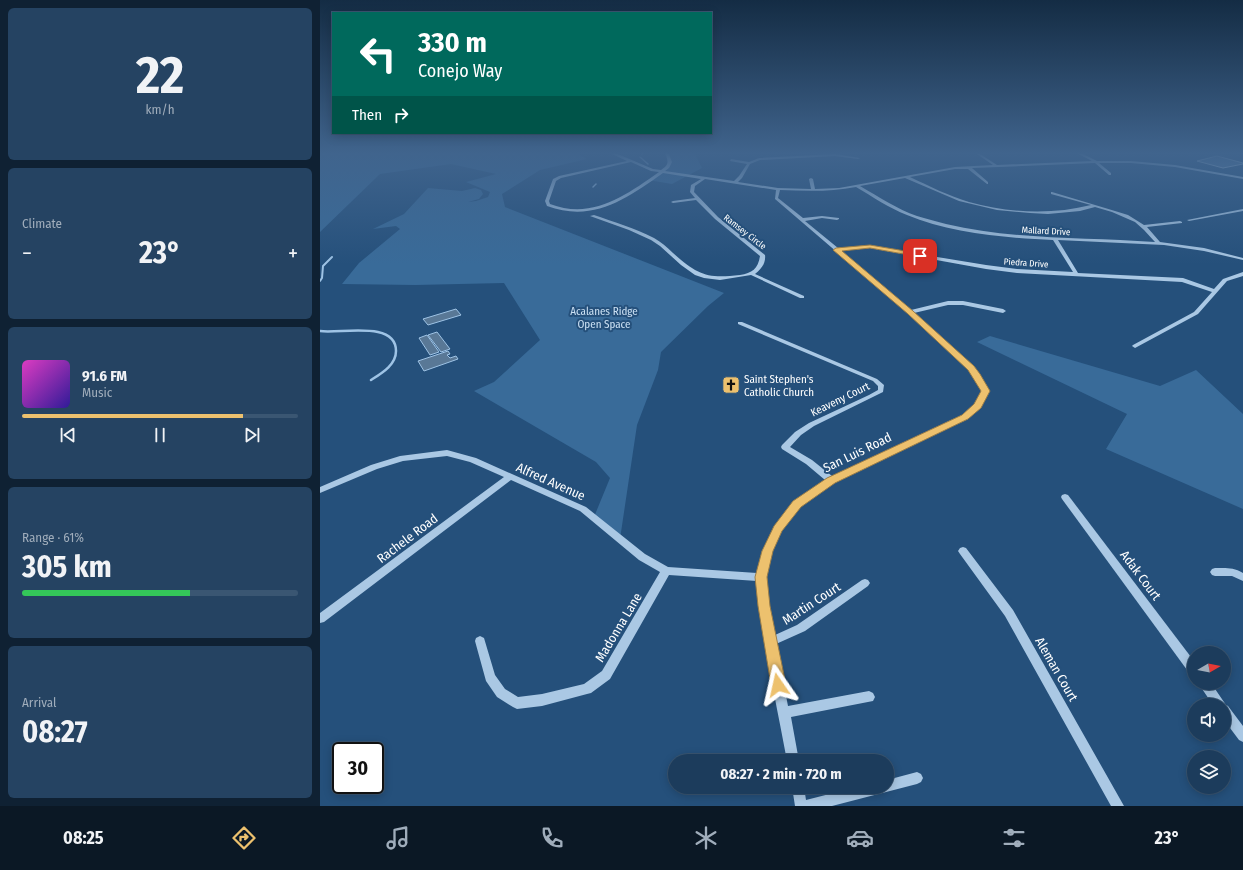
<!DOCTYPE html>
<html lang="en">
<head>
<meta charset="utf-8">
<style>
	:root { --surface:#1c3c5c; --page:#254362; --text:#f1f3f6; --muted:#a0adbb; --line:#3a5672; --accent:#edc16e }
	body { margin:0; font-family:"Fira Sans Condensed",sans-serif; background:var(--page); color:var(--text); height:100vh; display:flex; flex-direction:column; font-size:15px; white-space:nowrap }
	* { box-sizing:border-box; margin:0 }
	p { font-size:13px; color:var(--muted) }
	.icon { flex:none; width:22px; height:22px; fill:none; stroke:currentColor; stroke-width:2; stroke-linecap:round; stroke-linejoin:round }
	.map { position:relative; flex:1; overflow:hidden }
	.sheet { display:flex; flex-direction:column; gap:8px; padding:8px; background:#0f2133; width:320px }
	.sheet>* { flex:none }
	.banner { position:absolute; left:12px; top:12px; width:380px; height:122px; border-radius:0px; box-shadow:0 2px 10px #0003,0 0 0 1px var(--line); background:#00695c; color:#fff; overflow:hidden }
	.needle { width:26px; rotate:80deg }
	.tools { position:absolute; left:867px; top:646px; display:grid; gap:8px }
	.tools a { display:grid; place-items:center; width:44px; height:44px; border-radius:50%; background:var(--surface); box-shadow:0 2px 10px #0003,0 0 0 1px var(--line); font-size:20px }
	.speed { position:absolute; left:12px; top:742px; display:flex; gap:8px; font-size:20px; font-weight:700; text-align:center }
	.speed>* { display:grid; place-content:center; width:52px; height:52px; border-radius:50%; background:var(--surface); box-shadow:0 2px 10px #0003,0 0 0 1px var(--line); line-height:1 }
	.speed .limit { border:2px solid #111; border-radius:6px; background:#fff; color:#111 }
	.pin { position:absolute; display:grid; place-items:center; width:34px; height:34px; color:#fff; margin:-17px; border-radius:8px; box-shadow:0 2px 6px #0006 }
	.me { position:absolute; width:44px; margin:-22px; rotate:349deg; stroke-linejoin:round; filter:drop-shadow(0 0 3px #0008) }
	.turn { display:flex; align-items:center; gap:14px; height:84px; padding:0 20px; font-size:18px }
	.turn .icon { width:52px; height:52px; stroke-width:2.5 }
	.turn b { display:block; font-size:28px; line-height:34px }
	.then { display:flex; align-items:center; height:38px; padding:0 20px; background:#0003; gap:8px; font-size:15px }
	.big { font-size:30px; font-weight:700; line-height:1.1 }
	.sheet .widget { flex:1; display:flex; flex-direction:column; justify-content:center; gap:6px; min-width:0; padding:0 14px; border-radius:6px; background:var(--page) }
	.sheet .dial { align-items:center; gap:0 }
	.dial b { font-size:52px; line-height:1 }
	.song { display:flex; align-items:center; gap:12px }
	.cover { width:48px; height:48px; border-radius:6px; background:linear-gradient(135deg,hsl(310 70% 55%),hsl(250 70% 35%)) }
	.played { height:4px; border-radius:2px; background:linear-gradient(90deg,var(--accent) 80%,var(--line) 80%) }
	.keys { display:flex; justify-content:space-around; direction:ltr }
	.heat { display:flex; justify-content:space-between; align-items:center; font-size:22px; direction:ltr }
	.charge { height:6px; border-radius:3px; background:linear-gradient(90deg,#34c759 61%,var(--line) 0) }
	.trip { position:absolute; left:348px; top:754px; width:226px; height:40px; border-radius:20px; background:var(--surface); box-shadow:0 2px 10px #0003,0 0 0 1px var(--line); font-weight:700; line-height:40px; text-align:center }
	.dock { display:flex; height:64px; justify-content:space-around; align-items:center; background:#0b1825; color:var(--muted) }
	.dock .icon { width:28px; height:28px }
	.dock .active { color:var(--accent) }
	.dock b { font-size:18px; color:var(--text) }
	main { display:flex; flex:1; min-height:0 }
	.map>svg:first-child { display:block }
	.green { fill:#396b99 }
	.water { fill:#597896; stroke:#9ec3e5 }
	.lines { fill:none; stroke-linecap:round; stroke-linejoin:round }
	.stream-far2 { stroke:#9ec3e5; stroke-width:1.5 }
	.stream-far1 { stroke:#9ec3e5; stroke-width:2 }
	.stream { stroke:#9ec3e5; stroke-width:2.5 }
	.building { fill:#5a83ab; stroke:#cce1f4 }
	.minor { fill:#aac8e4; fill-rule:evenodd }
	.major { fill:#e9f2fc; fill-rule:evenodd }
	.route { fill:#edc16e; stroke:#9a7d48 }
	.labels { text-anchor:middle; stroke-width:4; stroke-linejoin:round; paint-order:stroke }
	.far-street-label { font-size:9px; fill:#fff; stroke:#25507b }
	.park-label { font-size:11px; fill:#cce1f4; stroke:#25507b }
	.poi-label { font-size:11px; fill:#fff; stroke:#25507b; text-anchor:start }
	.street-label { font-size:11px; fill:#fff; stroke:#25507b }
	.near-street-label { font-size:13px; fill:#fff; stroke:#25507b }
</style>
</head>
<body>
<main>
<section class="sheet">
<div class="widget dial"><b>22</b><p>km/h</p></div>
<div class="widget"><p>Climate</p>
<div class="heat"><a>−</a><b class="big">23°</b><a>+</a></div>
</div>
<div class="widget">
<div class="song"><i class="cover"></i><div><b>91.6 FM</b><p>Music</p></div></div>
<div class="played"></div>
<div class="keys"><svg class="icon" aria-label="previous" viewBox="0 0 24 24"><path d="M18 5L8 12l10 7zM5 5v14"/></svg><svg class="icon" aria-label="pause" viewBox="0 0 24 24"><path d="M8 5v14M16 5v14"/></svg><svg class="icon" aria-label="next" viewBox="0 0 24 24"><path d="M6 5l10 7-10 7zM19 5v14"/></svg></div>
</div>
<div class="widget"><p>Range · 61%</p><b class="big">305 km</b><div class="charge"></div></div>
<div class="widget"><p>Arrival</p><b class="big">08:27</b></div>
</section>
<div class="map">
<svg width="923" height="806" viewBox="0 0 923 806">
	<rect width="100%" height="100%" fill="#25507b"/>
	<g class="green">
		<polygon points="0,152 254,152 267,159 220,170 182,194 185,207 404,293 388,306 341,352 338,370 317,425 300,539 274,517 290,478 276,462 154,391 174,382 220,340 184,283 95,285 22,284 39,263 80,229 76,226 53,229 84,214 108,188 142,191 155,188 161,190 163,194 159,199 148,202 156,201 168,197 170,192 146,182 176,174 131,164 60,174 0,232"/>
		<polygon points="347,152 374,152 382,168 352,184 328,180 341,172 350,162"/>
		<polygon points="670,336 840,386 876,370 923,414 923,509 786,449 807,414 657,342"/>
	</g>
	<g class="water">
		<polygon points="136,309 141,315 108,325 103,319"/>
		<polygon points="117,332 130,349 121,352 108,335"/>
		<polygon points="107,335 119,352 110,355 99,338"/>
		<polygon points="128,351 130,354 127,355 130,358 136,356 138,359 104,371 98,361"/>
	</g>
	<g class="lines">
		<g class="stream-far2">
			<polyline points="322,154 323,152"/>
			<polyline points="320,157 328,164"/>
			<polyline points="273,187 276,184"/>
		</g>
		<polyline class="stream-far1" points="0,281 2,278 3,266 12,257"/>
		<path class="stream" d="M0 331C20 334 76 320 76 351 76 365 62 373 51 380"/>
	</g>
	<polygon class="building" points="897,156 923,163 923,164 903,168 877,161"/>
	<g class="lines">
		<g class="minor">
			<path d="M290 152H293L333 169 341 170C350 164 348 162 345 152H348L352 162 349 168 345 171 414 181 419 176 427 164 410 161 411 159 429 162 439 158 515 154 540 158 538 159 515 156 440 160 430 164 422 178 418 182 458 188 491 189 489 179 491 178 493 179 495 189 519 188 635 167 673 165 654 152H657L677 165 772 161 755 152H759L777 161H811L855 165 923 177V179L855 167 811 163H779L791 173V175H789L775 163 652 168 668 182V184H667L648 169H635L590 177C609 186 629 196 649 202 688 213 732 215 771 205L731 194V192H732L795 211 808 215 824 225 860 221 862 222V223L827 227 840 242 884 248 923 258V260L884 251 844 245 738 240 758 273 863 278 894 289 903 279 923 272V276L907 281 878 314 815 348 812 346 813 345 874 312 892 292 862 282 697 273 666 269 550 248 521 251 591 310 628 301H643L683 309 686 311 683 313 643 305H628L594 313 653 367 668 391 660 408 648 419 514 482 480 506 461 531 452 551 446 577 449 606 455 635 477 625 542 580 545 579 548 580 550 583 548 586 485 631 456 644 468 706 549 691 553 693 555 697 553 701 471 717 479 761H467C456 701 442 641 437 581L349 575 290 679 271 693 267 694 222 706 197 709 193 707 177 697 166 681 155 641 156 638 160 636 164 638 175 675 185 689 198 697 222 694 264 684 282 671 340 572 319 560 260 511 191 480 4 622 0 623V613L184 477 150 462 127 456 83 461 57 469 0 493V487L51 465 80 456 127 450 156 458 266 507 325 554 348 567 437 573 442 551 455 527 474 502 505 480 486 464 462 449 461 447 462 445 475 432 489 423 549 395 558 390V386L553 381 418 324V322H422L557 379 564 385 563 392 494 426 481 435 470 447 492 460 512 476 642 415 655 405 662 391 648 369 588 313 455 199 456 190 385 179 375 186 374 192 398 217 445 255C446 262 442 269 435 274L484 296V298H480L431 275 400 280 384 278 375 275 361 265 340 246 331 240 309 230 270 216 274 215C294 222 315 228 334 238 341 242 347 247 353 253 378 275 387 279 420 275 432 273 438 269 440 256L395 219 376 200 353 203 351 202 353 201 375 198 370 192 371 185 381 179 343 173C306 199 273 223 227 206L225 201 233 179 239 176 307 161 290 153ZM311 162 331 171 339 172C305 196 272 220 230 204L229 201 236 181 241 178ZM585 178 639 201 677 210 710 213 728 214 760 211 775 207 792 212 815 222 824 230 835 242C765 237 694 240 626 224 616 221 606 219 597 216 577 209 559 197 540 186ZM536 187C553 197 569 208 587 215 630 233 687 238 733 240L753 272 697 269 666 265 550 246 518 248 485 221 502 218 517 220 519 219V218L502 216 483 218 458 198 460 190C486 191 511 192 536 187Z"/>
			<polygon points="923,209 923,211 869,221 867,220"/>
			<polygon points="745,494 748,495 874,661 874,675 870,674 742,499 741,497 742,495"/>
			<polygon points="643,547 646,548 693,610 804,806 791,806 685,616 640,554 638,551 640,548"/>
			<path d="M895 568C906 568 913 567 923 573V581L912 576H895L892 575 890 572 892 569Z"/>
			<polygon points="878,683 891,683 906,705 908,706 923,726 923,742 919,740 904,720 904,705 893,705"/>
			<polygon points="597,772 601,774 603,778 601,782 597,784 512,806 475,806 472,787 484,787 486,800 537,787 567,787 567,780"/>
		</g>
		<polygon class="major" points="915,152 923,152 923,154 915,153"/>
	</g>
	<linearGradient id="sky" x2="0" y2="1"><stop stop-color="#142c44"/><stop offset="0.58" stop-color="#40648d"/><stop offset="1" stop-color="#40648d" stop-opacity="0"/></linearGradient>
	<rect width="923" height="264" fill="url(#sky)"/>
	<polygon class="route" points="550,245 603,254 604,256 600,257 550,248 522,251 593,311 654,366 660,374 670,391 661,408 648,419 515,483 481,507 462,531 453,551 447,577 450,606 466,685 464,690 458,692 453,690 451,685 438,606 435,577 442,551 454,526 473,501 507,478 642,415 654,404 661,391 648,370 588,314 513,250 516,248"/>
	<defs>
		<symbol id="church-square" viewBox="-11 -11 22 22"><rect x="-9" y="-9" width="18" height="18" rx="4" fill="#edc16e" stroke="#25507b"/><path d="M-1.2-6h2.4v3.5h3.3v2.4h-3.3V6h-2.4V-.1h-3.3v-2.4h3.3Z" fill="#111"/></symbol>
	</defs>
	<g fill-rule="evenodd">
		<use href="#church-square" x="401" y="375" width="20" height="20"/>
	</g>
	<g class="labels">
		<g class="far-street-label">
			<text transform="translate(726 231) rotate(3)" y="3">Mallard Drive</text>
			<text transform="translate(425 232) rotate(38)" y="3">Ramsey Circle</text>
			<text transform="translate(706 263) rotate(4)" y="3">Piedra Drive</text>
		</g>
		<g class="park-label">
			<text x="284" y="315">Acalanes Ridge<tspan x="284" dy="13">Open Space</tspan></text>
		</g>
		<g class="poi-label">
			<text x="424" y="383">Saint Stephen's<tspan x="424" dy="13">Catholic Church</tspan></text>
		</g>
		<g class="street-label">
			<text transform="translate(520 399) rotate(-26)" y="4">Keaveny Court</text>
		</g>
		<g class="near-street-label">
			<text transform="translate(537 452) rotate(-26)" y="5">San Luis Road</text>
			<text transform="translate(231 481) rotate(24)" y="5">Alfred Avenue</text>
			<text transform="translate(87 538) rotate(-37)" y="5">Rachele Road</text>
			<text transform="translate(821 575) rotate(53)" y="5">Adak Court</text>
			<text transform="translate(491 603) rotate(-33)" y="5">Martin Court</text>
			<text transform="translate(298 627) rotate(-59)" y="5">Madonna Lane</text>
			<text transform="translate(737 669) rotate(60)" y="5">Aleman Court</text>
		</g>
	</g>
</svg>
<div class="tools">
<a><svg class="needle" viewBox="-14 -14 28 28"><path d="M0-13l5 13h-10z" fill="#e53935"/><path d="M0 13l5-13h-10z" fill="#a0adbb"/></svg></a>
<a><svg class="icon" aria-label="sound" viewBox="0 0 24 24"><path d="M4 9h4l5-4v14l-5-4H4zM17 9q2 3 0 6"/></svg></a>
<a><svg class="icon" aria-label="layers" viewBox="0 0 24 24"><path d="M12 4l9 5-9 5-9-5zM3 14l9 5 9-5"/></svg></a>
</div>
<div class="speed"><div class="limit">30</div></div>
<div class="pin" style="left:600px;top:256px;background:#d93025"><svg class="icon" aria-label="arrive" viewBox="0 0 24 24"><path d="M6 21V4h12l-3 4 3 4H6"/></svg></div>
<svg class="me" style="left:458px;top:685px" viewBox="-20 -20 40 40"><path d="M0-17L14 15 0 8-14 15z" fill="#edc16e" stroke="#fff" stroke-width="4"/></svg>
<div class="trip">08:27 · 2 min · 720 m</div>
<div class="banner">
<div class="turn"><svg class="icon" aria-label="left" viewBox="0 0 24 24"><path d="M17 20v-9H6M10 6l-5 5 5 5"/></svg><div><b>330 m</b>Conejo Way</div></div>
<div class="then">Then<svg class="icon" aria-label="right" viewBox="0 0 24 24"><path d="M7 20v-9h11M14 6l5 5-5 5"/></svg></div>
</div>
</div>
</main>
<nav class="dock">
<b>08:25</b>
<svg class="icon active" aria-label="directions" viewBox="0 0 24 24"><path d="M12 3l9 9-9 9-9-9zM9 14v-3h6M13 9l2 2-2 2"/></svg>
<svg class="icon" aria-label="music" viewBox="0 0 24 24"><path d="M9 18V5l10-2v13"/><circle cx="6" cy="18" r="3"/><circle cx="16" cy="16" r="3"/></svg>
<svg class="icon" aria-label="phone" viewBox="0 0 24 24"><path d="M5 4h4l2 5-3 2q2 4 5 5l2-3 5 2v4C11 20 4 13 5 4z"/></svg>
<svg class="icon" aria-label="climate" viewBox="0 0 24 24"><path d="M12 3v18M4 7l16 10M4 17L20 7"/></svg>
<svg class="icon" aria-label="car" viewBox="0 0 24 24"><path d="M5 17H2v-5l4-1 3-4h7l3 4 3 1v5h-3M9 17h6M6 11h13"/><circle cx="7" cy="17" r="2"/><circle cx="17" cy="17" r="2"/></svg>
<svg class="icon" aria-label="filters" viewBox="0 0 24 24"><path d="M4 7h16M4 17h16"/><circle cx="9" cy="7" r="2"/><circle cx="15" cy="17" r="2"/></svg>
<b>23°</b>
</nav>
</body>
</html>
